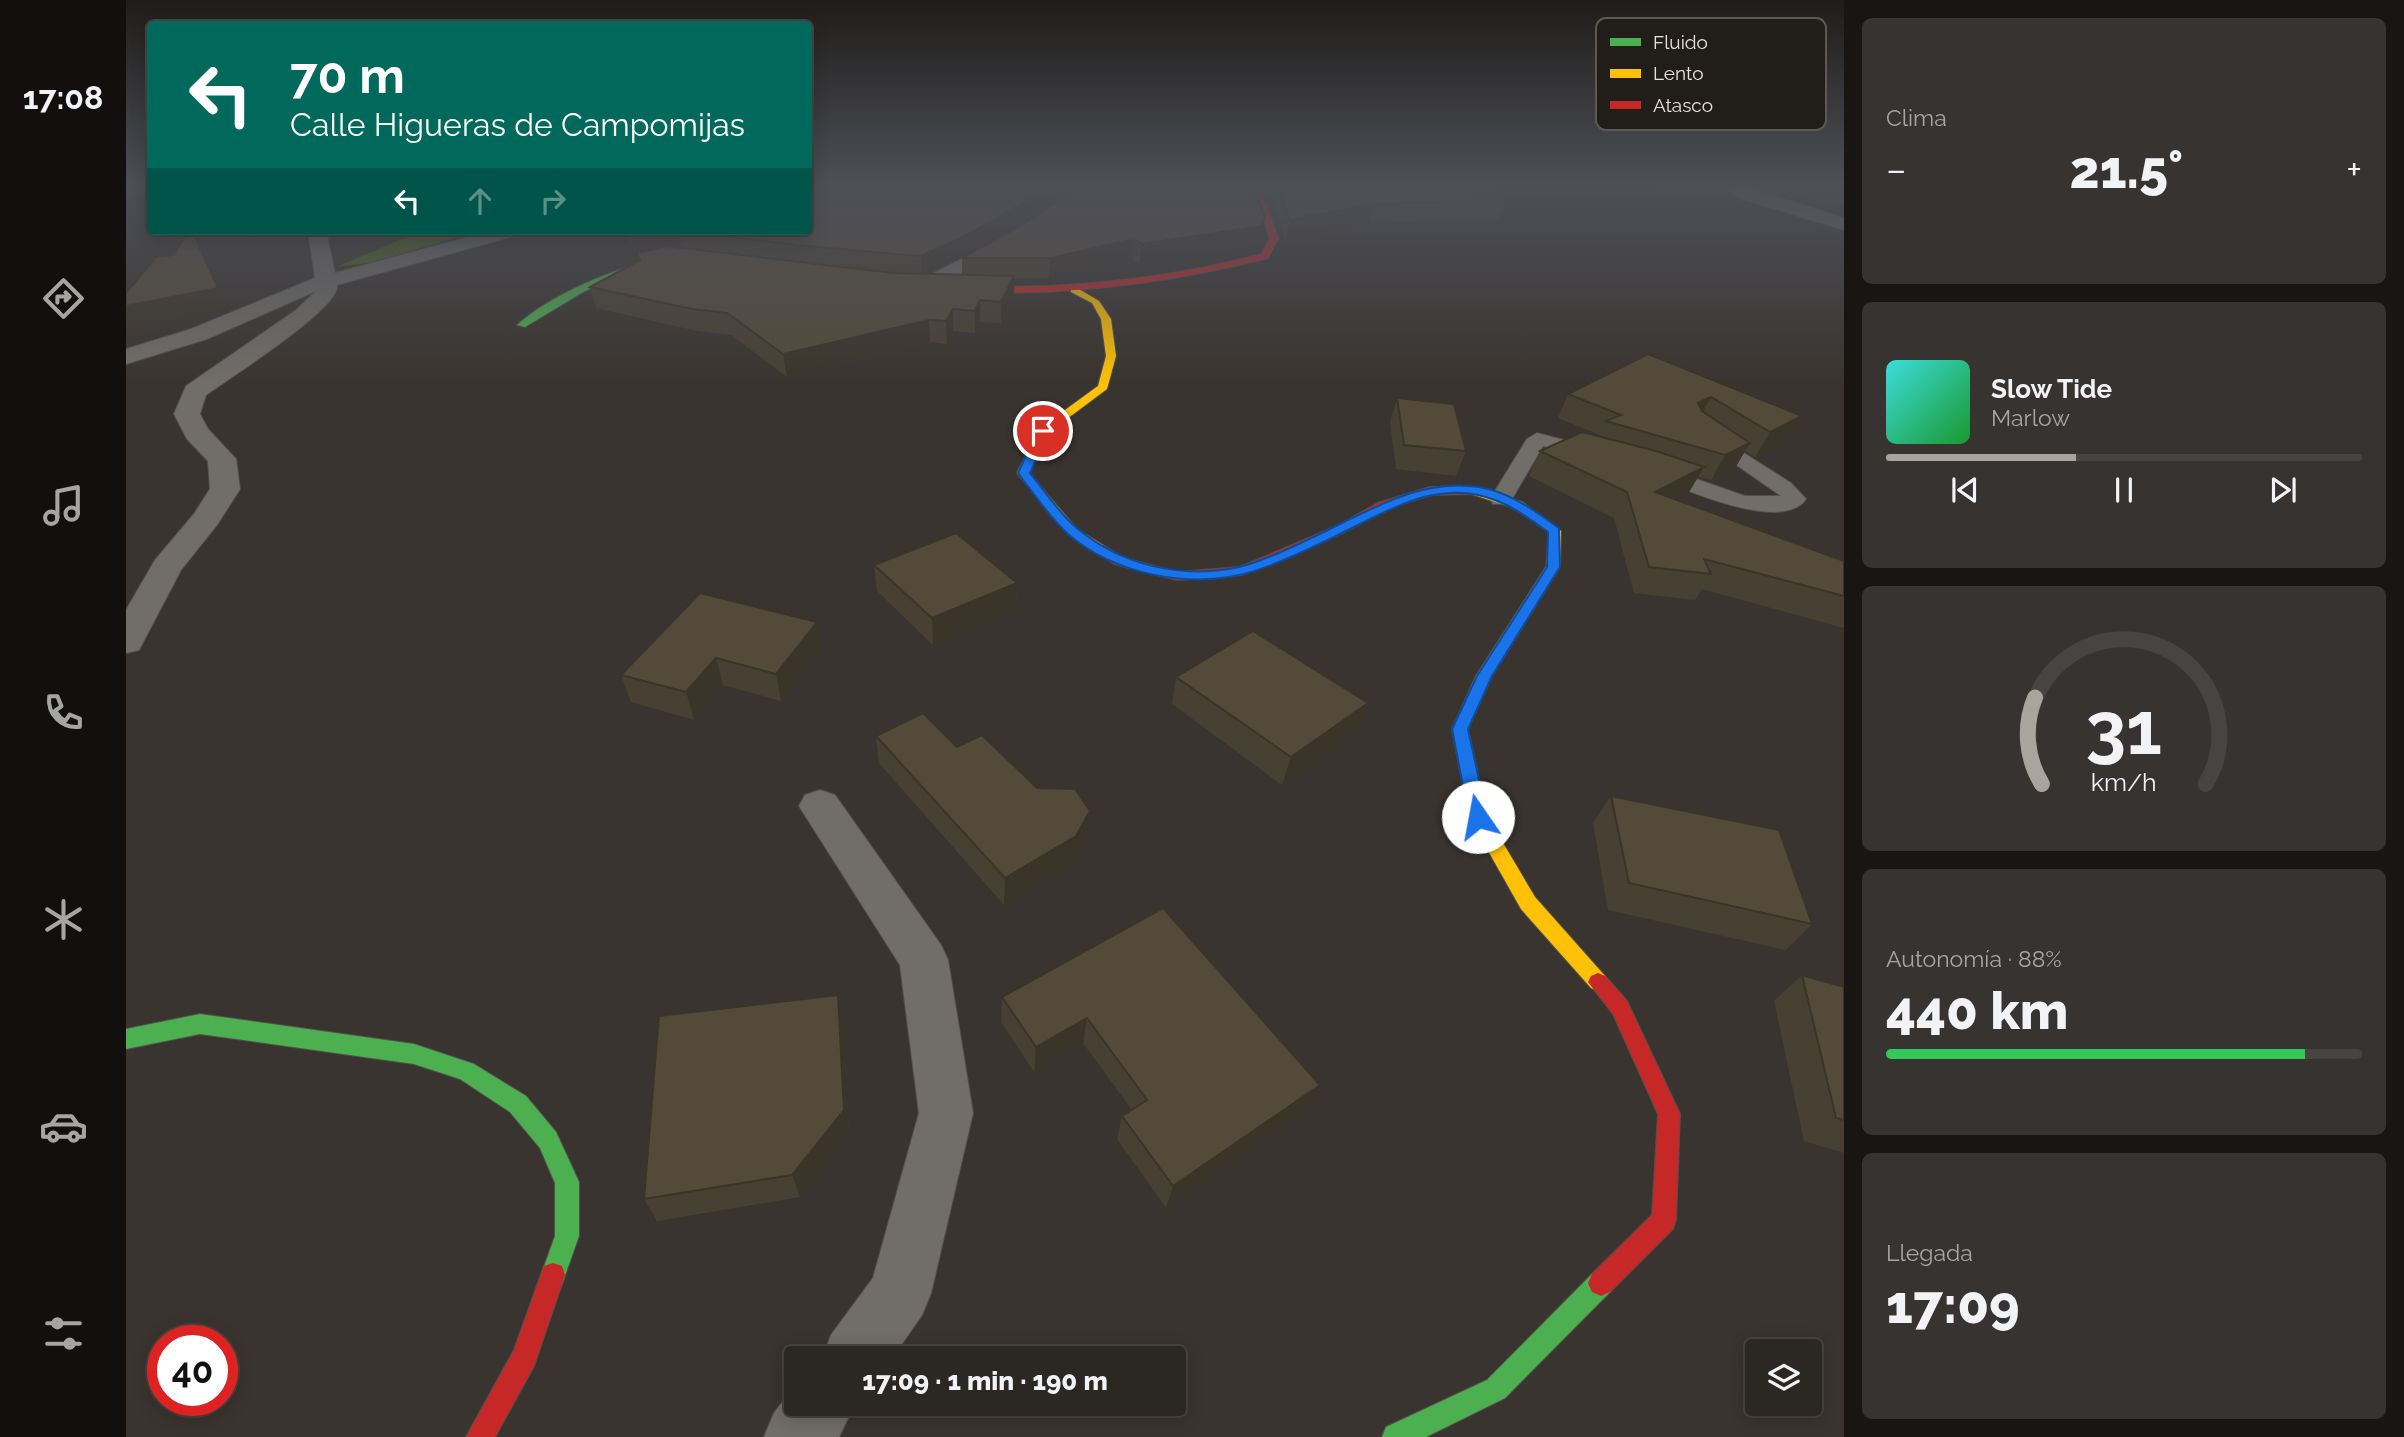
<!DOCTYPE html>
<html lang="es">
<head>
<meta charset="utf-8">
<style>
	:root { --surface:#2b2723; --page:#373330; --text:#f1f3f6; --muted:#a6a5a6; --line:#474441; --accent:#a9a49e }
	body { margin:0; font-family:Raleway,sans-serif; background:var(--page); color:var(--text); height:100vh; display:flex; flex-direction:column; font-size:26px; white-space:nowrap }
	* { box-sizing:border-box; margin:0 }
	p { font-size:23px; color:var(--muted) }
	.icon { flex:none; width:38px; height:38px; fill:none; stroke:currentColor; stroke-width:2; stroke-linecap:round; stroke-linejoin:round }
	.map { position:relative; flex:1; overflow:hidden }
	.details { display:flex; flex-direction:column; gap:18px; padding:18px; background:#181513; width:560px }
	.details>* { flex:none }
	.banner { position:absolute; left:21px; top:21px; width:665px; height:214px; border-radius:7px; box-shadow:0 4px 18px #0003,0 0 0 2px var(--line); background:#00695c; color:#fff; overflow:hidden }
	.buttons { position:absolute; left:1619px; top:1339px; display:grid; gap:14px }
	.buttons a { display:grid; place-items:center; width:77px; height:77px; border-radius:7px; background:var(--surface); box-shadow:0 4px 18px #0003,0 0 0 2px var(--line); font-size:35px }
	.speed { position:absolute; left:21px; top:1325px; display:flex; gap:14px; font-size:35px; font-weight:700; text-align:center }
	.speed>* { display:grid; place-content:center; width:91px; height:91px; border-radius:50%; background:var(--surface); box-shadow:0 4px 18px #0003,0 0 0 2px var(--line); line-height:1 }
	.speed .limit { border:10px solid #d22; background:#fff; color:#111 }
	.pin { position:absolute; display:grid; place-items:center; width:60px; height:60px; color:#fff; margin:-30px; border:4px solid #fff; border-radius:50%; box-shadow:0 2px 7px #0007 }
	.me { position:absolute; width:77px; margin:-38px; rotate:348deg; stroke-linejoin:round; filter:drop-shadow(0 0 5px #0008) }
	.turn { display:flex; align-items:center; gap:24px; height:147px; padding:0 28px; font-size:32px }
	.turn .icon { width:91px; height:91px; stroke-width:2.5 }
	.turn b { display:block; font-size:49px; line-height:60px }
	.lanes { display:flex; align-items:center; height:66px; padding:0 28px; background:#0003; justify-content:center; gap:35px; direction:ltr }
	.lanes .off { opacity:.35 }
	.big { font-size:52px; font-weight:800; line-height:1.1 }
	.details .card { flex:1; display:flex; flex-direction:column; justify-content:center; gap:10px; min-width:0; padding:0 24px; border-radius:10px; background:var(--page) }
	.details .dial { align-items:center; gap:0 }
	.dial svg { height:182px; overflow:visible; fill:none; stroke:var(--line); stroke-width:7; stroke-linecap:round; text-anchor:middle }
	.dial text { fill:var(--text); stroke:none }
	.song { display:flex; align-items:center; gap:21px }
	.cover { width:84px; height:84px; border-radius:10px; background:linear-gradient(135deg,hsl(180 70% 55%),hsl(130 70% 35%)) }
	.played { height:7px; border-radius:4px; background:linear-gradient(90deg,var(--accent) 40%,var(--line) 40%) }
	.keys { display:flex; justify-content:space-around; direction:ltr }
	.heat { display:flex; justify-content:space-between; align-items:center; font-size:38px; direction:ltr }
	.charge { height:10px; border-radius:5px; background:linear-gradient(90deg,#34c759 88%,var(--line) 0) }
	.trip { position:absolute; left:658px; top:1346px; width:402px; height:70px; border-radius:7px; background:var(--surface); box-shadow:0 4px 18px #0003,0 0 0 2px var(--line); font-weight:800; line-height:70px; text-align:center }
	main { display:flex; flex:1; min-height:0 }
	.tab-bar { display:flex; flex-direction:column; width:126px; justify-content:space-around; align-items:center; background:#11100e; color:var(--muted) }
	.tab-bar .icon { width:49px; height:49px }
	.tab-bar .selected { color:var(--accent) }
	.tab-bar b { font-size:32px; color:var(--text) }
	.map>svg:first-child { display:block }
	.green { fill:#505f1c }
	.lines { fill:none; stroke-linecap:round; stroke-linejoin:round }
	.lane-casing { stroke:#53504b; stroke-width:2 }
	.street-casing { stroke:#53504b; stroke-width:2 }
	.fast-casing { stroke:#53504b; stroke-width:2 }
	.slow-casing { stroke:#53504b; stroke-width:2 }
	.jam-casing { stroke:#53504b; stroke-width:2 }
	.lane { fill:#716e69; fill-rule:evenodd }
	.street { fill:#716e69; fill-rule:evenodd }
	.fast { fill:#4caf50; fill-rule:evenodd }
	.slow { fill:#ffc107; fill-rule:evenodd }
	.jam { fill:#c62828; fill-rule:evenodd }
	.wall { fill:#484032; fill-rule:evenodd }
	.shaded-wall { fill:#3b3429 }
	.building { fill:#544a3a; stroke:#3b3429; stroke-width:2 }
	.route { fill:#1a73e8; stroke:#114b97; stroke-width:2 }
	.key { fill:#211e19; stroke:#5c5853; stroke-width:2 }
	.key-label { font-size:19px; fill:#e6e1da }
</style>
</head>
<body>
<main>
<nav class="tab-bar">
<b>17:08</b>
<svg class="icon selected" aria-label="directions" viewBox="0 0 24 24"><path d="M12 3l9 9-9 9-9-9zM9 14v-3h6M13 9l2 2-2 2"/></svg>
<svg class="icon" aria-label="music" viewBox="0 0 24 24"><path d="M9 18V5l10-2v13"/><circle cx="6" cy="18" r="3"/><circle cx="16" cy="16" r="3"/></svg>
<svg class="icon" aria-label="phone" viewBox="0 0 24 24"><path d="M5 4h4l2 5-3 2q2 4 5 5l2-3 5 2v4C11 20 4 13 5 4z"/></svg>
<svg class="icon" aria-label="climate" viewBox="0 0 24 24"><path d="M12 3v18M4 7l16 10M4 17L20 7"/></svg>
<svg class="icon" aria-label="car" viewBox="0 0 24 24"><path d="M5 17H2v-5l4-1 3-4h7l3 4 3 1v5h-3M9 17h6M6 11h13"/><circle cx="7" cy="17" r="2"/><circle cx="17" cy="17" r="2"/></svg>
<svg class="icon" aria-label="filters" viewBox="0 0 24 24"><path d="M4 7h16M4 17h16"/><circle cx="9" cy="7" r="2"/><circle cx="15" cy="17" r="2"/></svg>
</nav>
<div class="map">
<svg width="1718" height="1437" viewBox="0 0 1718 1437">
	<rect width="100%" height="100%" fill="#39342f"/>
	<polygon class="green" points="295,231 354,231 242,263 210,267"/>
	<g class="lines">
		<defs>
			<g id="lane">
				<path d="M1583 431 1665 483 1680 499C1656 534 1555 488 1526 476L1523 472 1533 466 1619 496H1655L1576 441 1573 437Z"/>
				<polygon points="1411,433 1473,449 1476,453 1466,459 1417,446 1383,504 1367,504 1364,499 1401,439"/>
			</g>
			<g id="street">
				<polygon points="1593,184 1613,184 1718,218 1718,230 1613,198"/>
				<path d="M182 231H200L209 273 364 231H394L392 235 211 285C216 307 102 379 80 395L74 414 82 429 110 459 114 489 91 525 55 570 13 650 0 653V610L29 560 68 514 84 489 82 461 61 439 48 414 60 386 170 310 190 291 81 339 0 364V349L65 329 189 278Z"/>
				<polygon points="881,236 891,242 888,246 804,290 790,290 787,286 790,282"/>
				<polygon points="694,790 709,795 815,945 822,960 847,1113 805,1293 796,1315 766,1358 696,1358 705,1335 747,1278 793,1113 774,965 673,806 679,795"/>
				<polygon points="670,1384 670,1404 729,1404 713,1437 638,1437 648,1413"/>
			</g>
			<g id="fast">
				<path d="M536 258H559L563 260 515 267 496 273 457 292 399 327 391 325C426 294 490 267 536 258Z"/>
				<polygon points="74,1014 288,1044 348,1064 400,1096 430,1132 453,1182 453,1236 436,1284 427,1287 418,1284 415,1275 429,1236 429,1183 414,1148 384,1112 334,1079 288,1064 74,1034 0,1049 0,1029"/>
				<polygon points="1475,1270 1484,1274 1488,1283 1484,1292 1379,1398 1300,1437 1256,1437 1260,1427 1361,1380 1466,1274"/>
			</g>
			<g id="slow">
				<polygon points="945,288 951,288 973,301 985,319 990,356 981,389 922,433 903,473 951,529 977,545 977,551 972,552 943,535 891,473 913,429 972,386 980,356 975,319 966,303 945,292"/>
				<polygon points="1349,487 1396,502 1435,531 1434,567 1366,676 1342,729 1361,816 1409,897 1479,976 1482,982 1479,988 1472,991 1465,988 1395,909 1343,817 1326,729 1350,676 1420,567 1423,532 1388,508 1345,494 1345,488"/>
			</g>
			<g id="jam">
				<path d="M1112 184H1119L1139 201 1152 238 1142 258C1040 284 940 296 835 292L831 289 835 286C938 290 1036 280 1136 254L1144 238 1132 202Z"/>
				<polygon points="1349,487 1353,488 1353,494 1305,495 1260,509 1219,532 1116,575 1051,580 988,564 966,548 967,545 977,545 998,558 1051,572 1114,567 1211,526 1252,503 1304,487"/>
				<polygon points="1472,973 1479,976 1501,1001 1554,1114 1550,1220 1547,1229 1484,1292 1475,1296 1466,1292 1462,1283 1466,1274 1526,1215 1532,1114 1487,1014 1462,982 1465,976"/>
				<polygon points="427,1263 436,1266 439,1275 408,1366 369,1437 340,1437 388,1350 418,1266"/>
			</g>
		</defs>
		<use href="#lane" class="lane-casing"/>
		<use href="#street" class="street-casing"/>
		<use href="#fast" class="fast-casing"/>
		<use href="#slow" class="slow-casing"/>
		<use href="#jam" class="jam-casing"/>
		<use href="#lane" class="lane"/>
		<use href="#street" class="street"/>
		<use href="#fast" class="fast"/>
		<use href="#slow" class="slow"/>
		<use href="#jam" class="jam"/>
	</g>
	<g class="wall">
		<path d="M682 184H1126L1139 218 1135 238 1131 245 1013 264 1006 260 923 278H888V297L875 323 854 322 849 333 827 331 821 344 804 342 661 377 605 335 571 331 470 308 464 287 513 261 511 255H509L500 231H682ZM929 203 891 228 841 255ZM838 256 836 258V275L802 274Z"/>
		<polygon points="1129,184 1360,184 1379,200 1373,219 1243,223 1160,240 1146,199"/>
		<polygon points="1529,184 1606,184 1602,193 1532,188"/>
		<polygon points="1621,184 1718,184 1718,203 1666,198"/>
		<polygon points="1522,354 1661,440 1629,457 1619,451 1609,468 1585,480 1572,477 1563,492 1549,499 1718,561 1718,628 1576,589 1569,600 1508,593 1488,518 1403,476 1414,451 1473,437 1474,435 1432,418 1442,394"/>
		<polygon points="1271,398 1340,451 1330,476 1270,469 1264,422"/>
		<polygon points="748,565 891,583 890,609 807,645 751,591"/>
		<polygon points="574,593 695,649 655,701 597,685 568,720 505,702 495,675"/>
		<polygon points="1050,677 1242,703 1232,731 1156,785 1046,704"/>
		<polygon points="750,736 831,747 911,788 964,811 961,838 948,863 878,905 753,763"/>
		<polygon points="1485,796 1686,924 1660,950 1482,910 1467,823"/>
		<polygon points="1037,908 1182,1109 1040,1208 991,1139 996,1116 1006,1110 957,1043 908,1072 875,1022 876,997"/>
		<polygon points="1676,975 1718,987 1718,1153 1678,1141 1648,1001"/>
		<polygon points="712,995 717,1021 723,1134 674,1197 531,1221 518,1199"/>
	</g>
	<g class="shaded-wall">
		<polygon points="930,184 929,203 840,256 796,276 795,256"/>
		<polygon points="1248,204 1243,223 1160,240 1164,220"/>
		<polygon points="1139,218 1135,238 1131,245 1013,264 1016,244"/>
		<polygon points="67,231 103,309 2,330 0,327 0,306 92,288"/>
		<polygon points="542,231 552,231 556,250 509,255 504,235"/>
		<polygon points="1008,239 1006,260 923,278 924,258"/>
		<polygon points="888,276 888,297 875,323 875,302"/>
		<polygon points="854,300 854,322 849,333 849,311"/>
		<polygon points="827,309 827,331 821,344 820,321"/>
		<polygon points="803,320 804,342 661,377 657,354"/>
		<polygon points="1585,397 1572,421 1572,403"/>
		<polygon points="1676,416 1661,440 1629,457 1644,432"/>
		<polygon points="1624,443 1609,468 1585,480 1599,455"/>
		<polygon points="1578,467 1563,492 1515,517 1529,492"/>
		<polygon points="891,583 890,609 807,645 806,618"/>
		<polygon points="691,622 695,649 655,701 650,674"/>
		<polygon points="590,658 597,685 568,720 560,692"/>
		<polygon points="1242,703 1232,731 1156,785 1165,757"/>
		<polygon points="964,811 961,838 948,863 878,905 879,878"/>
		<polygon points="712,995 717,1021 723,1134 674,1197 666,1175"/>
		<polygon points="961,1018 957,1043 908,1072 910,1047"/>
		<polygon points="1194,1085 1182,1109 1040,1208 1047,1186"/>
	</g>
	<g class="building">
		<polygon points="682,184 1126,184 1128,186 1139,218 1135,226 1016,244 1008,239 924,258 836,258 891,228 930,202 941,191 930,184 839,236 795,256 669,245 560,231 682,231"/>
		<polygon points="1150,184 1360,184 1379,200 1248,204 1164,220"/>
		<polygon points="62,231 66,231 92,288 0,306 0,293 30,257 48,255"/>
		<polygon points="503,231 542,231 504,235"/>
		<polygon points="540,246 767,273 888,276 875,302 854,300 849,311 827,309 820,321 803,320 657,354 601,313 566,309 464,287 514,260 511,253"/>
		<polygon points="1522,354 1676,416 1644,432 1585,397 1572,403 1576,411 1624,443 1599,455 1480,421 1495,415 1442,394"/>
		<polygon points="1271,398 1328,404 1340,451 1278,445"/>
		<polygon points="1456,432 1530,451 1578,467 1529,492 1718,561 1718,596 1578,559 1585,574 1523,567 1501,492 1414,451"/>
		<polygon points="830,533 891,583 806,618 748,565"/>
		<polygon points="574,593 691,622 650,674 590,658 560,692 495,675"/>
		<polygon points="1127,631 1242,703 1165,757 1050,677"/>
		<polygon points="797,713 831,747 856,735 911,788 949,789 964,811 950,836 879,878 750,736"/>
		<polygon points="1485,796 1653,830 1686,924 1503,883"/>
		<polygon points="1037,908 1194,1085 1047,1186 996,1116 1021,1100 961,1018 910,1047 876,997"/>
		<polygon points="1676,975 1718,987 1718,1120 1710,1118"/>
		<polygon points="712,995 718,1110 666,1175 518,1199 533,1016"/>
	</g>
	<linearGradient id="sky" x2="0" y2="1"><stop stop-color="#1f1d1a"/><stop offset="0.48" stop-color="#4e5058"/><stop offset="1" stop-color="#4e5058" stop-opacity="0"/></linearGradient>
	<rect width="1718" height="385" fill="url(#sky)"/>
	<path class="route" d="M917 428 923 431 904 473C919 491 934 515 952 529 997 566 1057 579 1113 567 1140 561 1186 538 1212 525 1257 503 1301 479 1353 487 1384 492 1409 511 1433 528L1434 567 1366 676 1342 729 1361 817 1358 821H1346L1343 817 1326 729 1351 676 1421 567 1422 532C1400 516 1380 501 1352 495 1305 485 1262 510 1222 530 1194 544 1147 567 1118 574 1060 588 989 574 943 535 924 518 907 493 892 473L911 431Z"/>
	<rect x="1470" y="18" width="230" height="112" rx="10" class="key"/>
	<rect x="1484" y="38" width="31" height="8" fill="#4caf50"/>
	<rect x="1484" y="69" width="31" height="9" fill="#ffc107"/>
	<rect x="1484" y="101" width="31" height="8" fill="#c62828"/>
	<g class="key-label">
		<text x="1527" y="49">Fluido</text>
		<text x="1527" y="80">Lento</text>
		<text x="1527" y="112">Atasco</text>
	</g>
</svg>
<div class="buttons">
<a><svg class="icon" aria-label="layers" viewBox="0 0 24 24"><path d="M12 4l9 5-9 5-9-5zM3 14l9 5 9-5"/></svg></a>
</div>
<div class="speed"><div class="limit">40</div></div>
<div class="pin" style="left:917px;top:431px;background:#d93025"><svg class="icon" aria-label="arrive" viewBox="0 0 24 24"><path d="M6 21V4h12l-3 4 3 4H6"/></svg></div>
<svg class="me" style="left:1352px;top:817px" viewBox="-20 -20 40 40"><circle r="19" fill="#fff"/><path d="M0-13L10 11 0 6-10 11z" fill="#1a73e8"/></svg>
<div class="trip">17:09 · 1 min · 190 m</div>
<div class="banner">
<div class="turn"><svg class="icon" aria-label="left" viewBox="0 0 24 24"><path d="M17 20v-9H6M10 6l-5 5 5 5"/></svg><div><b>70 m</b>Calle Higueras de Campomijas</div></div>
<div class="lanes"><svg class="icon" aria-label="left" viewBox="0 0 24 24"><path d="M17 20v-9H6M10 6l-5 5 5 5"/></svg><svg class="icon off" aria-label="ahead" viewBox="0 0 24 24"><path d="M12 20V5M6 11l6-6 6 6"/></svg><svg class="icon off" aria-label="right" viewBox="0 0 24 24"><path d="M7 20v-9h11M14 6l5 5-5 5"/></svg></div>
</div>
</div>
<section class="details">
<div class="card"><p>Clima</p>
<div class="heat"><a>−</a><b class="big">21.5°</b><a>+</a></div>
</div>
<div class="card">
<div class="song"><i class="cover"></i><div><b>Slow Tide</b><p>Marlow</p></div></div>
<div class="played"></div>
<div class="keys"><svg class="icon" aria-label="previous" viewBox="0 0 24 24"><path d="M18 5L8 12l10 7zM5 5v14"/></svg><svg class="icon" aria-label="pause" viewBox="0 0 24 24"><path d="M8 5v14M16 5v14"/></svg><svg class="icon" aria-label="next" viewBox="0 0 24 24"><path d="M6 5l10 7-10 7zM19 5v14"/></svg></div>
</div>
<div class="card dial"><svg viewBox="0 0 100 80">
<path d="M14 69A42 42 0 1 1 86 69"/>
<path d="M14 69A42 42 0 0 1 11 31" stroke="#a9a49e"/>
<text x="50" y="56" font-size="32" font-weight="700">31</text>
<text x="50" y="72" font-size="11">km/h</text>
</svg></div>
<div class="card"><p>Autonomía · 88%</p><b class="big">440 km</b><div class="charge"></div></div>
<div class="card"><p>Llegada</p><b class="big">17:09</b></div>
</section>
</main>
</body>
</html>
